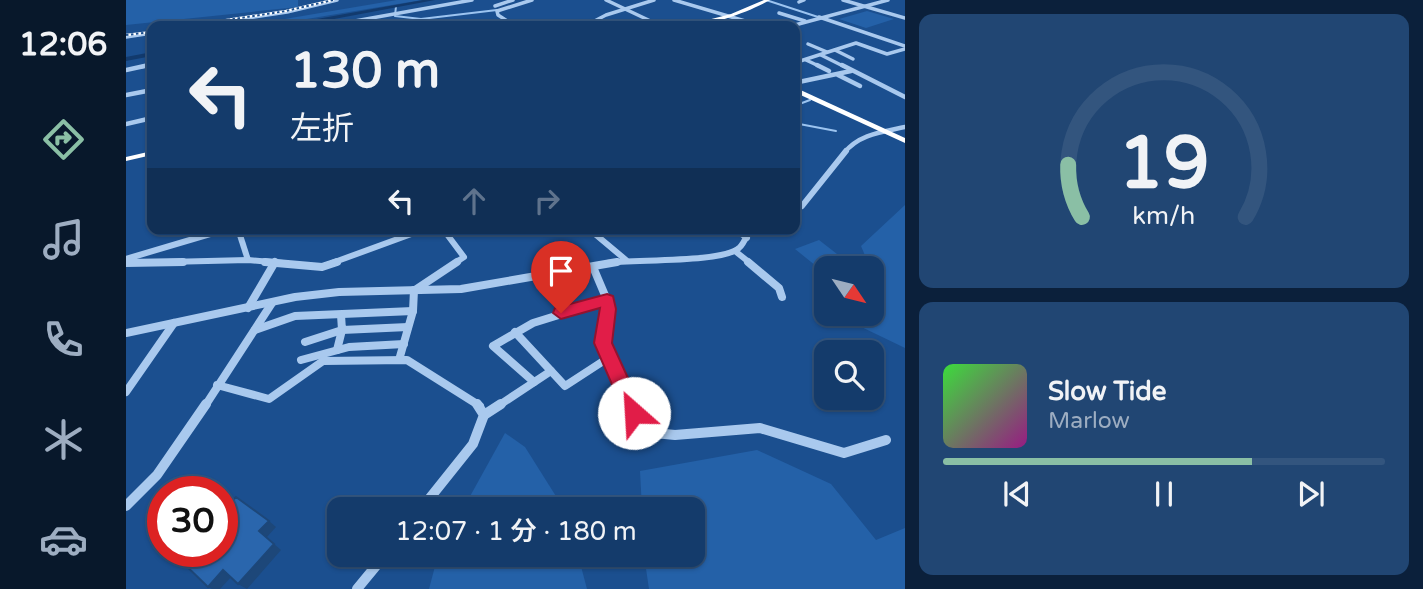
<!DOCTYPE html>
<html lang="ja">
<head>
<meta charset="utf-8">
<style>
	:root { --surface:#143b6b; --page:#214673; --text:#f1f3f6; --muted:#9dadc1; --line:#33557e; --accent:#8abfa5 }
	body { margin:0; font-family:"Varela Round","Noto Sans JP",sans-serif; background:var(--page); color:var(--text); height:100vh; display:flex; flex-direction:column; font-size:26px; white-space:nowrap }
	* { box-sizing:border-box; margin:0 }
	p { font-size:23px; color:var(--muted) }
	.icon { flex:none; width:38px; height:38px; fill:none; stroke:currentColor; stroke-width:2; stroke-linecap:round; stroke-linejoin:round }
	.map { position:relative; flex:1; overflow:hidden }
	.sheet { display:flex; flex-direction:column; gap:14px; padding:14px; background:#0b203b; width:518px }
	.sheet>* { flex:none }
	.top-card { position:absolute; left:21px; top:21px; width:653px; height:214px; border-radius:14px; box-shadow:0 2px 5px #0004,0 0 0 2px var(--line); background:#143b6b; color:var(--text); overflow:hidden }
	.needle { width:46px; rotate:125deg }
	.buttons { position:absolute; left:688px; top:256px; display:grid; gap:14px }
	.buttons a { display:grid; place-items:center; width:70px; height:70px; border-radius:14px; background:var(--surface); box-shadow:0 2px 5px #0004,0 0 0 2px var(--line); font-size:35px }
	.speed { position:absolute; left:21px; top:476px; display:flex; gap:14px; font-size:35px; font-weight:700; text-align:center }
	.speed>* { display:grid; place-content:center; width:91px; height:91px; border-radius:50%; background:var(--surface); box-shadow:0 2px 5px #0004,0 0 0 2px var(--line); line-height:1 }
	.speed .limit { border:10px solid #d22; background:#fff; color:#111 }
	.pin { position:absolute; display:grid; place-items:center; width:60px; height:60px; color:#fff; margin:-72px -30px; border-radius:50% 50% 50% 0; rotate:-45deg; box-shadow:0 0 7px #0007 }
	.pin .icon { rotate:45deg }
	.me { position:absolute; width:77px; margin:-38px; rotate:334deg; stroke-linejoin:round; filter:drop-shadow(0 0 5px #0008) }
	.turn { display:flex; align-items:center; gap:24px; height:147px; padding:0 28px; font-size:32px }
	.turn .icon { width:91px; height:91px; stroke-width:2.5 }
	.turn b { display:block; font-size:49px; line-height:60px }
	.lanes { display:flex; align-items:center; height:66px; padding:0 28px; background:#0003; justify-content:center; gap:35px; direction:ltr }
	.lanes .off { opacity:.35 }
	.sheet .widget { flex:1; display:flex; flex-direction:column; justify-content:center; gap:10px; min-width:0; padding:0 24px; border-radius:14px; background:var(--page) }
	.sheet .dial { align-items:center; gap:0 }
	.dial svg { height:182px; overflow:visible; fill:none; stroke:var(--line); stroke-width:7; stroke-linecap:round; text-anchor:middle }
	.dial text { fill:var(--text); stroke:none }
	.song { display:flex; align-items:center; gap:21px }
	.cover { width:84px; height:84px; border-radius:10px; background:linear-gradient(135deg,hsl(120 70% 55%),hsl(310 70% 35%)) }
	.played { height:7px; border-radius:4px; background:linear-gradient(90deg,var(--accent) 70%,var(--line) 70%) }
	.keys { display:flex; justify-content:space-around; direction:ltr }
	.trip { position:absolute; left:201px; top:497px; width:378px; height:70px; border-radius:14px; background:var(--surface); box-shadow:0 2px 5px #0004,0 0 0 2px var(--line); font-weight:600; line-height:70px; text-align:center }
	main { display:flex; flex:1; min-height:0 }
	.menu { display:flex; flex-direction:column; width:126px; justify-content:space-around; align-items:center; background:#08182b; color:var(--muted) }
	.menu .icon { width:49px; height:49px }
	.menu .current { color:var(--accent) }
	.menu b { font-size:32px; color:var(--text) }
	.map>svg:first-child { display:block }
	.green { fill:#2461a8 }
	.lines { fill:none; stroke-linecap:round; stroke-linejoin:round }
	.stream { stroke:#9cc4f0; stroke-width:2 }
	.river { fill:#123a6d; fill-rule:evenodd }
	.minor-far4 { stroke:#a9c9ee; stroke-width:3.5 }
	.minor-far3 { stroke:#a9c9ee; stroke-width:4.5 }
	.minor-far2 { stroke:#a9c9ee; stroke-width:6 }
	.minor-far1 { stroke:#a9c9ee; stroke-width:8 }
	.minor { stroke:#a9c9ee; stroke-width:10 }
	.highway { fill:#fff; fill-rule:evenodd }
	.rail-casing { stroke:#fff; stroke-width:2.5 }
	.rail { stroke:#1b4f8f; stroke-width:2; stroke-dasharray:2.5; stroke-linecap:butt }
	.shaded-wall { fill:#1d4779 }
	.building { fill:#2a66ad; stroke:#1d4779; stroke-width:2 }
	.route { fill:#e11d48; stroke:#92132f; stroke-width:2 }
</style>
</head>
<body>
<main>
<nav class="menu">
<b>12:06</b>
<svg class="icon current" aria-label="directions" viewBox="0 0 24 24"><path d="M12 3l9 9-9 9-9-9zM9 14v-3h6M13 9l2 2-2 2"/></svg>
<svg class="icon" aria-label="music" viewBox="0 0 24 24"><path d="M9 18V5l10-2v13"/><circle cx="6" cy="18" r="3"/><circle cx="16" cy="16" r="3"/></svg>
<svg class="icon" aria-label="phone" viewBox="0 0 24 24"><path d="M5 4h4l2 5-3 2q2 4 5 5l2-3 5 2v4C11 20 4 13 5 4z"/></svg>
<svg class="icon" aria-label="climate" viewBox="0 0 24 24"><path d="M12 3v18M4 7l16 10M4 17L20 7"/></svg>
<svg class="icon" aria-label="car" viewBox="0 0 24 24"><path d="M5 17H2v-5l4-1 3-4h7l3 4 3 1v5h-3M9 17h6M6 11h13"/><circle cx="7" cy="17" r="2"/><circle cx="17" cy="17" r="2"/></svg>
</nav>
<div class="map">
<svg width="779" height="589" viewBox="0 0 779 589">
	<rect width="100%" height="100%" fill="#1b4f8f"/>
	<g class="green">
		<polygon points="0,0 172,0 172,7 0,25"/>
		<polygon points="271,0 296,0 144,25 141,22"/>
		<polygon points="741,11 768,19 740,28 713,19"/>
		<polygon points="779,205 779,348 723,321 732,313 746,313 746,301 755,293 735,246"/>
		<polygon points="693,240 720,261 695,270 669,249"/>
		<polygon points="379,433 399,447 438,509 337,509"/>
		<polygon points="631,450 705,484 750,540 779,528 779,589 523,589 518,555 567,555 567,509 516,509 514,471"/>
		<polygon points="312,555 452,555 461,589 303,589"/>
	</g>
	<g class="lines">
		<g class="stream">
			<polyline points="640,0 692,17"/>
			<polyline points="270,6 269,16 295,19 371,10"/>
			<polyline points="668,106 684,100"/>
			<polyline points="668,123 710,131"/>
		</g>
		<g class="river">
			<polygon points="297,0 309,0 171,26 139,26 142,24 163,24"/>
			<polygon points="26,52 26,56 0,61 0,57"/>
		</g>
		<g class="minor-far4">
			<polyline points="480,0 535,26"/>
			<polyline points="548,0 636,26"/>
			<polyline points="717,0 779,18"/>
			<polyline points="673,2 678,0"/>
			<polyline points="369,6 387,0"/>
			<polyline points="653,13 679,21"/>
			<polyline points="693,17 779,46"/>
			<polyline points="68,26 161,12 211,0"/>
			<polyline points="201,26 346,0"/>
			<polyline points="352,26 380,21"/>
			<polyline points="389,26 372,15 371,11 406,0"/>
			<polyline points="459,26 480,15 528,0"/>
			<polyline points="653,26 669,25 762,0"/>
			<polyline points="0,37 26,33"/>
			<polyline points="682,44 701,52"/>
			<polyline points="709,50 727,59"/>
			<polyline points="695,55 719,67"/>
			<polyline points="680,60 695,67"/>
			<polyline points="668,63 730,43 761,54 779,49"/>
			<polyline points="14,67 26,65"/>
		</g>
		<g class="minor-far3">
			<polyline points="691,65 703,71"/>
			<polyline points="716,65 779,97"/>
			<polyline points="0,70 23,65"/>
			<polyline points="712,75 734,86"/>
			<polyline points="668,83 725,71"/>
			<polyline points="0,95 26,90"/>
			<polyline points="0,124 26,118"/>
			<path d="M718 153C733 134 756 132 779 127"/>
		</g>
		<g class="minor-far2">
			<polyline points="668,210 676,206 720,151"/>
			<polyline points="112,229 122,260"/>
			<polyline points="317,229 338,257 329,263"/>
			<polyline points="463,229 500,260"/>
			<polyline points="609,229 621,238"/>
			<polyline points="609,251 624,263"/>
			<polyline points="0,259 101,229"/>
			<polyline points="0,263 122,260 157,263"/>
			<polyline points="206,263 299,229"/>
			<path d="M481 263C508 259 597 263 613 248 618 244 621 235 624 229"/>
		</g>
		<g class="minor-far1">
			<polyline points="139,262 196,267 211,262"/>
			<polyline points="622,262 653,288 656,297"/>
			<polyline points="0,263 57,262"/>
			<polyline points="467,267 481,300 477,343 505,406"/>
			<polyline points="289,290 331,262"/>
			<polyline points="122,308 149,262"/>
			<polyline points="215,315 216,330 282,327"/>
			<polyline points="129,330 169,316 287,311"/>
			<polyline points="389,332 439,386 482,358"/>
			<polyline points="0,333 169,297 213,292 335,289 491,262"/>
			<polyline points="179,342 216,330"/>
			<polyline points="211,350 216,330"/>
			<polyline points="175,360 223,347 278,344"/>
			<polyline points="273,360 287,311 288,290"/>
			<polyline points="408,382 367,346 407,323 481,300"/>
			<polyline points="91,385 143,399 197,361 281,360 354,406"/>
			<polyline points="0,392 48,323"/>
			<polyline points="79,406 146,303"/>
			<polyline points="372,406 425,371"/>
		</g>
		<g class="minor">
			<polyline points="504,404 516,425 529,433 549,435 634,428 718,453 760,440"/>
			<polyline points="358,415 375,404"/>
			<polyline points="0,506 31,475 80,404"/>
			<polyline points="295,509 347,444 358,415 351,404"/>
			<polyline points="231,589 259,555"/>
		</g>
		<g class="highway">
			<path d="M638 0H644C623 12 582 27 558 26L605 14Z"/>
			<polygon points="668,87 779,138 779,143 668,92"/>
			<polygon points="26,151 26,155 0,161 0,157"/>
		</g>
		<defs>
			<g id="rail">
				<polyline points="62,26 160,11 207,0"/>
				<polyline points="0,35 26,32"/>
			</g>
		</defs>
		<use href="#rail" class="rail-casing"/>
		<use href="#rail" class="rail"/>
	</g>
	<g class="shaded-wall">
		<polygon points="143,521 150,527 140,538 133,531"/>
		<polygon points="148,544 155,550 121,589 112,584"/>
		<polygon points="97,570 106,576 94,589 86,589 82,587"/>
	</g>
	<polygon class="building" points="110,497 143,521 133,531 148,544 112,584 97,570 82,587 51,557 57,551 96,551 96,511"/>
	<polygon class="route" points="481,294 487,296 490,309 486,343 518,413 515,419 508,422 501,419 468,343 474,308 435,319 427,313 429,308"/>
</svg>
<div class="buttons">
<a><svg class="needle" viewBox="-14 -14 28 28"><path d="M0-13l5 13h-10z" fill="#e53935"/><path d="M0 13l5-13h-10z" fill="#9dadc1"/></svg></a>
<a><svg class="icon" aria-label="search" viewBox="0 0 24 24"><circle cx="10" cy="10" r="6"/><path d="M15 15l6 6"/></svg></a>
</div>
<div class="speed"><div class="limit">30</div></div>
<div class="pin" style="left:435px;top:313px;background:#d93025"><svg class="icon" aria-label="arrive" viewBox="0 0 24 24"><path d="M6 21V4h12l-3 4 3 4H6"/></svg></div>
<svg class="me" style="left:508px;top:413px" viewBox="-20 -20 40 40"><circle r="19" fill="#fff"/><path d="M0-13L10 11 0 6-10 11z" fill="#e11d48"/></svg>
<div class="trip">12:07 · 1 分 · 180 m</div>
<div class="top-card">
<div class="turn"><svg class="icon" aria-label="left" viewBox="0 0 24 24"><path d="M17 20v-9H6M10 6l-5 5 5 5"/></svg><div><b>130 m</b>左折</div></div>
<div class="lanes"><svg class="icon" aria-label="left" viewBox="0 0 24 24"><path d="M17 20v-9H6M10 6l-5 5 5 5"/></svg><svg class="icon off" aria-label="ahead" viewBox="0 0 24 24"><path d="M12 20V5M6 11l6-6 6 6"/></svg><svg class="icon off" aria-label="right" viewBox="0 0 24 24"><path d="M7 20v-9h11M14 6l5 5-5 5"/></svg></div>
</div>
</div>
<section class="sheet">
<div class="widget dial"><svg viewBox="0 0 100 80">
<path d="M14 69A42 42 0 1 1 86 69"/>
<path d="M14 69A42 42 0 0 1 8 46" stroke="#8abfa5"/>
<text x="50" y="56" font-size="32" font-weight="700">19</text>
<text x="50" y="72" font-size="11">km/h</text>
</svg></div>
<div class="widget">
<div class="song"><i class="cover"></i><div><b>Slow Tide</b><p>Marlow</p></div></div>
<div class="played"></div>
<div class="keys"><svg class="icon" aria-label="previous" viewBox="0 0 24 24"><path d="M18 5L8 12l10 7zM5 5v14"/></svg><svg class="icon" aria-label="pause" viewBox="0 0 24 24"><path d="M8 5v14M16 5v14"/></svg><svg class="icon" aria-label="next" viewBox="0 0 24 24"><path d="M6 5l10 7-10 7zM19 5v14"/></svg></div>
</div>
</section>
</main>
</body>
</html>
